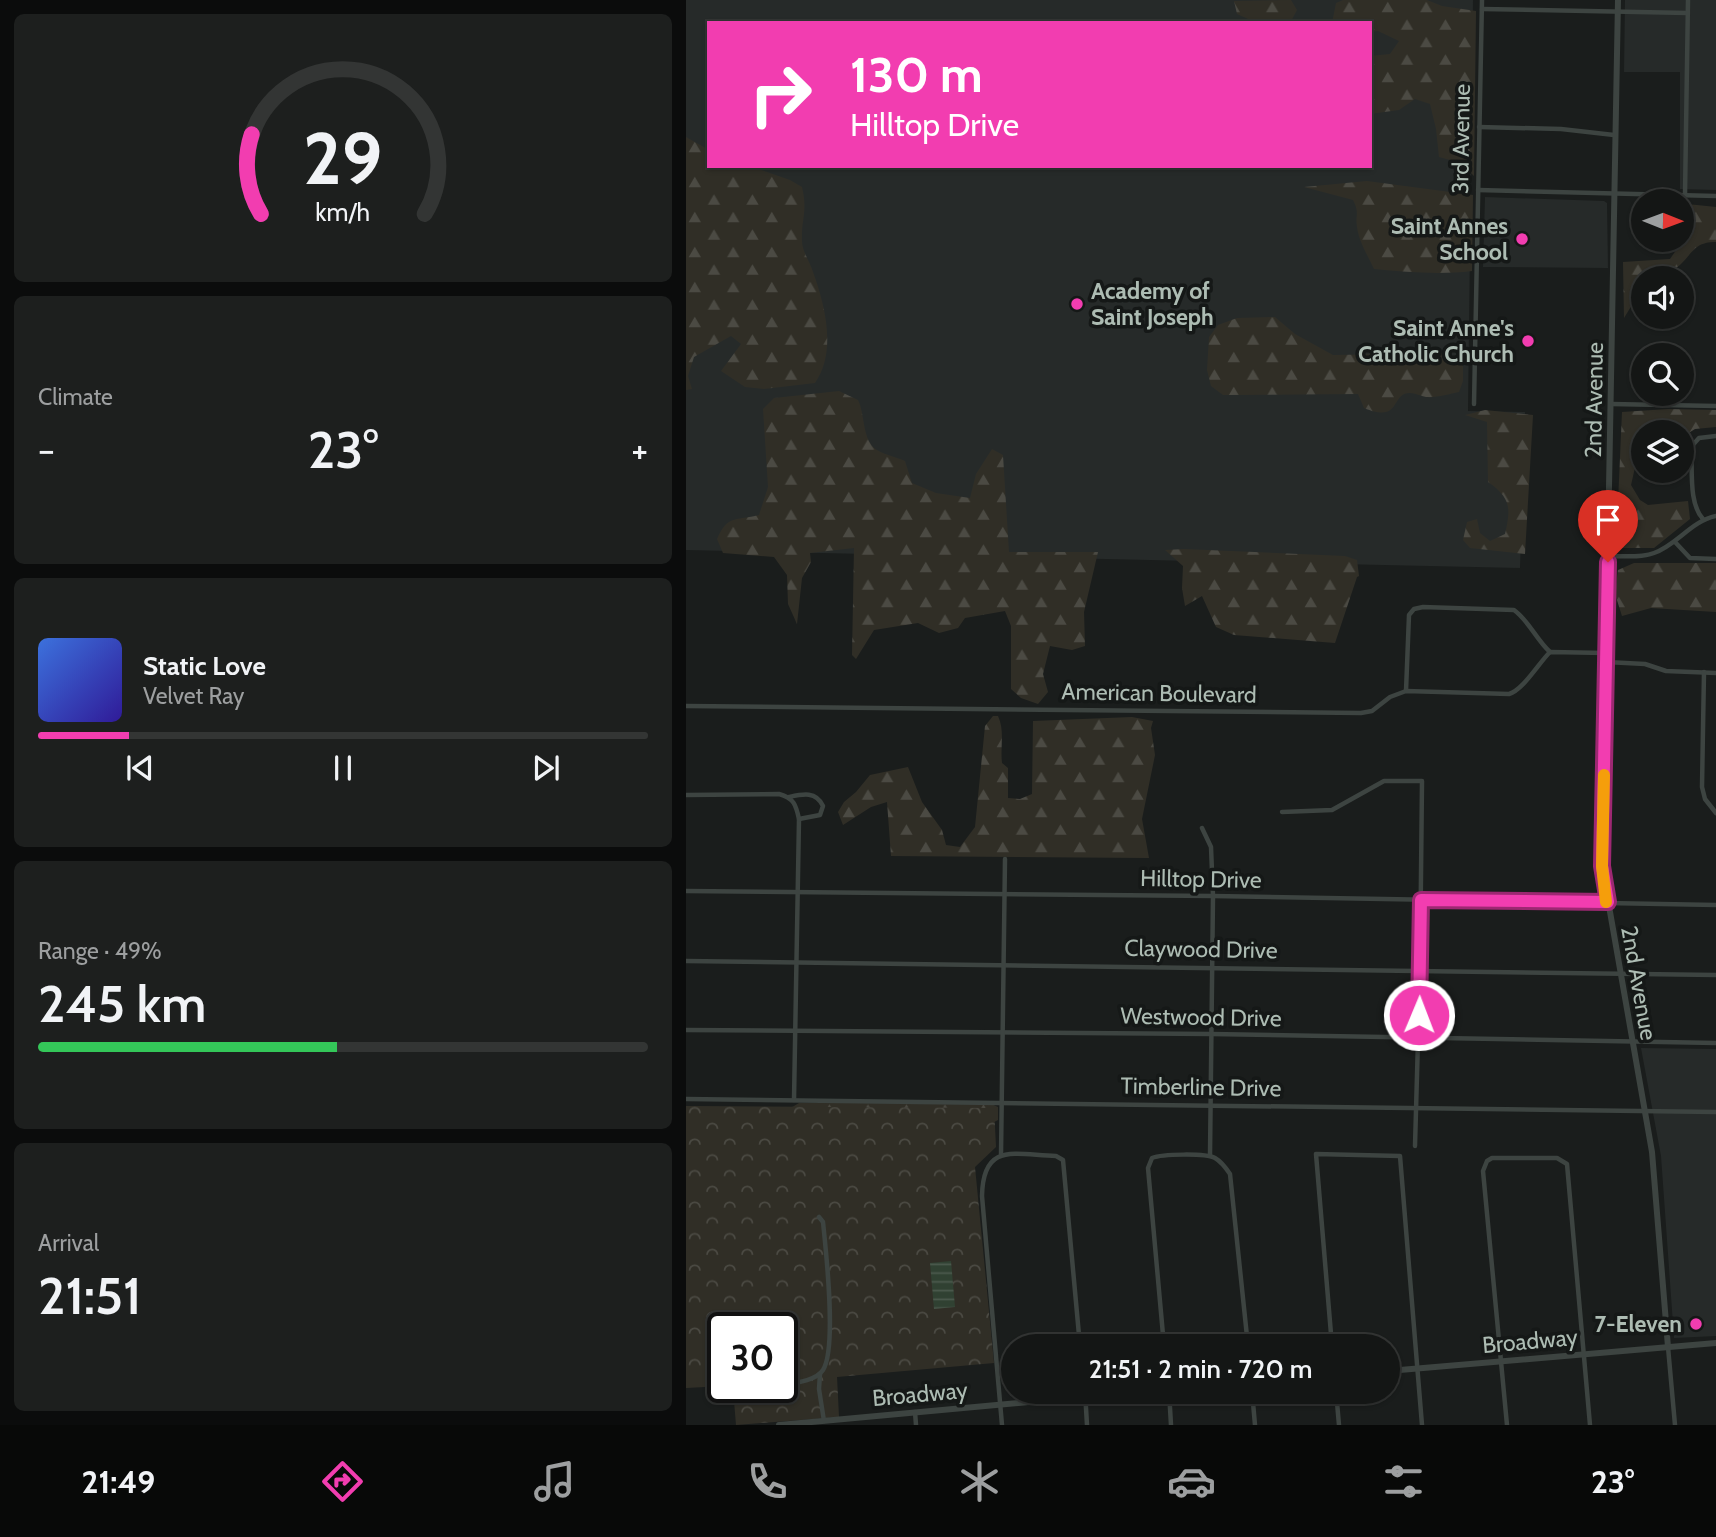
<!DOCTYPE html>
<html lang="en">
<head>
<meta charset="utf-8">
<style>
	:root { --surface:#141615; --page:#1d1f1e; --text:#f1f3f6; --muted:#9d9fa0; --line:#333534; --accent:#f23db0 }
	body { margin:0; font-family:Cabin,sans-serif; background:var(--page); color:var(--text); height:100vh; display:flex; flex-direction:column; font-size:26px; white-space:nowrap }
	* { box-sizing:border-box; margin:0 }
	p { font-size:23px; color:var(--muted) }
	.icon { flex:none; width:38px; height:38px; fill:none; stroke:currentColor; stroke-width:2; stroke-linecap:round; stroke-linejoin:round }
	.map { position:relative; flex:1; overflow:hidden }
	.panel { display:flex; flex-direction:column; gap:14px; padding:14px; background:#0b0c0c; width:686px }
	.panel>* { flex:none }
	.banner { position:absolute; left:21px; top:21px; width:665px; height:147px; border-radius:0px; box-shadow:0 2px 5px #0004,0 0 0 2px var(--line); background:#f23db0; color:#fff; overflow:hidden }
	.needle { width:46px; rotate:91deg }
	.controls { position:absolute; left:945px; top:189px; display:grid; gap:14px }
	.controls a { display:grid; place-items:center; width:63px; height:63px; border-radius:50%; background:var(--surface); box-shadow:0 2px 5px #0004,0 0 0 2px var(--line); font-size:35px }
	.speed { position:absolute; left:21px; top:1312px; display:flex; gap:14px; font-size:35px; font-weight:700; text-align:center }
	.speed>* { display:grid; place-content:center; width:91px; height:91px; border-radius:50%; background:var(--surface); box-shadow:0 2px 5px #0004,0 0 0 2px var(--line); line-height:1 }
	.speed .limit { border:4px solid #111; border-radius:10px; background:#fff; color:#111 }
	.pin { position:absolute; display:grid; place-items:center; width:60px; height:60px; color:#fff; margin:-72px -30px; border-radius:50% 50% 50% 0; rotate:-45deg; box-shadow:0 0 7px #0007 }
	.pin .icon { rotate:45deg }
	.me { position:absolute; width:77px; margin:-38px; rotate:1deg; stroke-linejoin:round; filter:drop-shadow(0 0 5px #0008) }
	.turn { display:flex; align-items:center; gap:24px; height:147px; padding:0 28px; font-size:32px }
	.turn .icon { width:91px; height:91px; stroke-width:2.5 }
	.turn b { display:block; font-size:49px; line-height:60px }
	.big { font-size:52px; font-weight:600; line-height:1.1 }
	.panel .widget { flex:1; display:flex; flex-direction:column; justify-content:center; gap:10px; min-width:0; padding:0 24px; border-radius:10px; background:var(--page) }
	.panel .dial { align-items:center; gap:0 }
	.dial svg { height:182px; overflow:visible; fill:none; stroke:var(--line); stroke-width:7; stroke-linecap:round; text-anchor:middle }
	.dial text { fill:var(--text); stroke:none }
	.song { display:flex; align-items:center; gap:21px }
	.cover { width:84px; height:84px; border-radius:10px; background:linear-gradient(135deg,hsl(220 70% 55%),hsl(250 70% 35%)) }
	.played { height:7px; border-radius:4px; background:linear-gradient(90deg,var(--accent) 15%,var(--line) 15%) }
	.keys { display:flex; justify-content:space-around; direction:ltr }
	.heat { display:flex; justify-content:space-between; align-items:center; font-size:38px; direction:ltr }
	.charge { height:10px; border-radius:5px; background:linear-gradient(90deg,#34c759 49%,var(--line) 0) }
	.trip { position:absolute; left:315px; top:1334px; width:399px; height:70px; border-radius:35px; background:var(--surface); box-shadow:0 2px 5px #0004,0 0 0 2px var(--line); font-weight:600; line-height:70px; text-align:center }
	.tabs { display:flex; height:112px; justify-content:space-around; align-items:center; background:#080908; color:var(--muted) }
	.tabs .icon { width:49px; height:49px }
	.tabs .selected { color:var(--accent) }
	.tabs b { font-size:32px; color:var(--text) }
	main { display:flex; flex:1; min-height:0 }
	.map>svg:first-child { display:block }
	.built { fill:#262a29; fill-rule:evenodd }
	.forest { fill:url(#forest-firs) }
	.park { fill:url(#park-crowns) }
	.water { fill:url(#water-rules) }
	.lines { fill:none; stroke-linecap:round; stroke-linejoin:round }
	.minor { stroke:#3d4441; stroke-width:4.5 }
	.tertiary { stroke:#3d4441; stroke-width:6 }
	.route-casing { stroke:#9d2872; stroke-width:18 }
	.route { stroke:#f23db0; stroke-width:12 }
	.slow { stroke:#f59e0b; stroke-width:12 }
	.poi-dot { fill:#f23db0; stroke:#151817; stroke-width:2.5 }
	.labels { text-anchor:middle; stroke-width:7; stroke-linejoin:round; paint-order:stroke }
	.street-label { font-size:23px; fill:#adbcb3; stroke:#151817 }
	.poi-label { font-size:23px; font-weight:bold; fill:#adbcb3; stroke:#151817; text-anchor:end }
</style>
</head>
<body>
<main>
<section class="panel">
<div class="widget dial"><svg viewBox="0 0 100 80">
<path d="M14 69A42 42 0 1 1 86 69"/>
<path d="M14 69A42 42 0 0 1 10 34" stroke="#f23db0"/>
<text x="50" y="56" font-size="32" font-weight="700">29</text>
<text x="50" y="72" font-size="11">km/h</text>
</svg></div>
<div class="widget"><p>Climate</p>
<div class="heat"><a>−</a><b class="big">23°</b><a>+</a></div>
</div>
<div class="widget">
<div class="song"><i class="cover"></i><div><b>Static Love</b><p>Velvet Ray</p></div></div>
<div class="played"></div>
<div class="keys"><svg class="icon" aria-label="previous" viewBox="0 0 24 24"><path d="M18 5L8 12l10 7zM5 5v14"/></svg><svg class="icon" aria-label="pause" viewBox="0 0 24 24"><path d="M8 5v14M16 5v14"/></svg><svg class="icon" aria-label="next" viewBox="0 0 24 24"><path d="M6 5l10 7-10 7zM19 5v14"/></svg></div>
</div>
<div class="widget"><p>Range · 49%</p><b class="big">245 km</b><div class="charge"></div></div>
<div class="widget"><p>Arrival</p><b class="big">21:51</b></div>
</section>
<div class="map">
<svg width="1030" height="1425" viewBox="0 0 1030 1425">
	<defs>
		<pattern id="forest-firs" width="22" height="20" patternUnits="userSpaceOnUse" patternTransform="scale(1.75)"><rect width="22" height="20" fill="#302e26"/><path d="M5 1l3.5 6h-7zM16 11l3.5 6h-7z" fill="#4b4a43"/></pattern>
		<pattern id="park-crowns" width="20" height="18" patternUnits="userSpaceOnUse" patternTransform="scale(1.75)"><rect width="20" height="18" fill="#302e26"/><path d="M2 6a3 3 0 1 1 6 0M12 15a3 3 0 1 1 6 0" fill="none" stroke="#4b4a43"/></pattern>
		<pattern id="water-rules" width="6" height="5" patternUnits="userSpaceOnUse" patternTransform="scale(1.75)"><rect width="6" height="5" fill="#304132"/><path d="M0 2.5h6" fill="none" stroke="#4b5a4d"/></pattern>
	</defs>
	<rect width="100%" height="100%" fill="#1a1d1c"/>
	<g class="built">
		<path d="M0 0H787L782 411 839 412 834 568 0 550ZM23 23H684V166H23Z"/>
		<polygon points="939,0 1030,0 1030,190 994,189 994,72 938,72"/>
		<polygon points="799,197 918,201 921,203 922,268 797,267"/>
		<polygon points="955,1048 1030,1049 1030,1336 988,1338 975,1156"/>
	</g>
	<g class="forest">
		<polygon points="605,0 611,10 604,23 569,22 551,14 548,1"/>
		<polygon points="657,0 741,0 756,6 790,11 788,176 775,163 753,157 750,129 744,104 729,99 713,110 684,114 684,56 704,54 713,41 692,31 684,32 684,23 646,23 650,3"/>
		<path d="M0 137 23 150V166H64L104 180 116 187C122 212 115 219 116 241 116 251 124 262 127 272 139 305 151 352 129 383L78 389 59 387 35 371 55 344 45 336 8 357 2 376 6 389 0 390Z"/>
		<path d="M681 181 787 195 786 271C753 275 721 272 688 269 682 256 673 242 671 227 669 214 674 214 667 200L618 187Z"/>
		<path d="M1001 204 1030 207V242C1008 242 1007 253 994 265 986 272 968 278 957 278L952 295 938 318 937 262 984 259 995 243Z"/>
		<path d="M589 317 609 334 647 355 762 353 777 366V381L773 392C763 394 750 398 740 397 735 396 729 393 724 393 704 393 716 424 678 408L672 394 537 395 525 386 521 370 523 337 532 325 551 318Z"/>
		<path d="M153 391 172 400C179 414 176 436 188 448 195 454 211 457 219 461L226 483 250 493 284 498 290 474 306 449 317 455 323 552H412L398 612 399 646 386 650 364 646 357 674 362 692 352 704 335 698 325 689V626L319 611 279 618 272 628 253 633 232 623 188 630 170 659 166 655 168 548 124 553 125 562 116 578 111 624 102 604 101 575 88 557 37 553 31 539C42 514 50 521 73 515L82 487 77 409 88 398Z"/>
		<polygon points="982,409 1030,410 1030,427 1009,429 1001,434 996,449 996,432 957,432 957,461 950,463 945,485 954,500 962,505 1002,501 1004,519 968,548 930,548 936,412"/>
		<path d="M799 410 847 415 839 554 784 548 777 540 781 522 791 519 794 533 804 541 819 534C825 508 825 498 802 482L801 422 779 415Z"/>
		<polygon points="498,549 659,556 671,560 673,576 671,577 649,643 548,635 530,627 516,596 499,606 496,588 497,566 479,550"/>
		<polygon points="948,563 1030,563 1030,612 965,608 936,616 929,594 932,570"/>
		<path d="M307 716H312C319 731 314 747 316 763L322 768V798L334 799 346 794 347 721 446 717 467 721 465 728 469 755 456 819 463 858 205 856 201 802 185 807 157 825 152 812 158 802 170 792 184 775 222 767 236 802 256 830 260 845 274 847 289 827 299 726Z"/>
		<polygon points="113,1103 303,1103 312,1107 312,1120 293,1130 103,1109"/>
	</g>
	<polygon class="park" points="0,1106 308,1108 310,1147 289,1167 308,1363 151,1377 153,1417 50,1425 47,1388 96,1388 96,1328 37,1328 37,1386 0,1388"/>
	<polygon class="water" points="265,1261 269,1307 248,1309 244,1263"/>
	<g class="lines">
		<g class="minor">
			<polyline points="796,9 1002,13"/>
			<polyline points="793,127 875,129 928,135"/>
			<polyline points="792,190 1030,196"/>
			<polyline points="999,195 1002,0"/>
			<polyline points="788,404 796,0"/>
			<polyline points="925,404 1030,406"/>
			<path d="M1017 519C1002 503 1007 468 1005 447L1013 438 1030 436"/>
			<polyline points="989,542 1004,558 1030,559"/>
			<path d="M922 556C937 556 954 558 968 553 991 545 1005 521 1030 516"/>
			<polyline points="920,662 959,664 980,671 1030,673"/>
			<polyline points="1018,672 1016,787 1019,799 1030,813"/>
			<path d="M720 691 723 615 728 609 737 607 828 610C843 621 850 639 864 652"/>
			<path d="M0 706 675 713 686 711 704 697 720 691 823 694C837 690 852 664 864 652L920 653"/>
			<path d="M0 795 93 794C108 798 110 805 113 819L108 1100"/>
			<path d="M103 797C117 794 130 791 137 806L134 815 113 819"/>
			<polyline points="596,812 646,810 698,781 736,781 734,969 729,1146"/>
			<polyline points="516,828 525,847 527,896 524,1156"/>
			<polyline points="0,891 527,896 1030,905"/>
			<polyline points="0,961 1030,975"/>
			<polyline points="0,1030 525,1034 1030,1043"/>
			<polyline points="0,1099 1030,1112"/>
			<polyline points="315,1155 319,859"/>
			<path d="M478 1346 462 1168 466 1158C476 1154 519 1153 529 1158 536 1162 540 1168 544 1174L562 1346"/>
			<polyline points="646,1346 630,1154 714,1156 736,1425"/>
			<polyline points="982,1347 989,1425"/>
			<polyline points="134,1374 133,1389 138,1421"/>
			<path d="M96 1385C108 1383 130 1381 137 1370 151 1348 140 1251 137 1222L133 1217"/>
			<polyline points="399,1391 401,1425"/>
			<polyline points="483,1391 485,1425"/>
			<polyline points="566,1391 569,1425"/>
			<polyline points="650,1391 653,1425"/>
			<polyline points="58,1394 61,1388 66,1388"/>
			<polyline points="229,1412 230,1425"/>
			<path d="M316 1425 296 1196C297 1141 330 1155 370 1156L377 1160 394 1346"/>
			<polyline points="821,1425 797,1171 801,1161 806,1158 871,1158 881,1164 904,1425"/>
		</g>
		<g class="tertiary">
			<polyline points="932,0 916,866 966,1152 982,1347"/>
			<polyline points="702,1371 1030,1343"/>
			<polyline points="93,1425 462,1391"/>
		</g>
	</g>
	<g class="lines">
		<defs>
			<polyline id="route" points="733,1015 735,900 922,902 916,866 922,562"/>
		</defs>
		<use href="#route" class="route-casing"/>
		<use href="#route" class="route"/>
		<polyline class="slow" points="918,775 916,866 920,902"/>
	</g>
	<g class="poi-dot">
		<circle cx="836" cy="239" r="7"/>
		<circle cx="391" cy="304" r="7"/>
		<circle cx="842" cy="341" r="7"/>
		<circle cx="1010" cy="1324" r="7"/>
	</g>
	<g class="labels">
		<g class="street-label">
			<text transform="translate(775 139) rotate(-89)" y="8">3rd Avenue</text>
			<text transform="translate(908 400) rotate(-89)" y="8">2nd Avenue</text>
			<text transform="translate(473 693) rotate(1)" y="8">American Boulevard</text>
			<text transform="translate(515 879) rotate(1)" y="8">Hilltop Drive</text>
			<text transform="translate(515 949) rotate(1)" y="8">Claywood Drive</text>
			<text transform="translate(953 983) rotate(80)" y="8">2nd Avenue</text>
			<text transform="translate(515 1017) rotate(1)" y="8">Westwood Drive</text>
			<text transform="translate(515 1087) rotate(1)" y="8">Timberline Drive</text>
			<text transform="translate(844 1341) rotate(-5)" y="8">Broadway</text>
			<text transform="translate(234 1394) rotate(-5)" y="8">Broadway</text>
		</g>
		<g class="poi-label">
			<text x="822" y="234">Saint Annes<tspan x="822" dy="26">School</tspan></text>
			<text x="405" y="299" text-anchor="start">Academy of<tspan x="405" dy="26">Saint Joseph</tspan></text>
			<text x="828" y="336">Saint Anne's<tspan x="828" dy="26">Catholic Church</tspan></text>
			<text x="996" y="1332">7-Eleven</text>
		</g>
	</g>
</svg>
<div class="controls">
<a><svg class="needle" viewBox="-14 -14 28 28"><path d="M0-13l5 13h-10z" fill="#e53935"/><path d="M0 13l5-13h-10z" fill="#9d9fa0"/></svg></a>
<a><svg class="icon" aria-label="sound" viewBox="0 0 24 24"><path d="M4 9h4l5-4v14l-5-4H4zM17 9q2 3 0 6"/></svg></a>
<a><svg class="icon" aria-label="search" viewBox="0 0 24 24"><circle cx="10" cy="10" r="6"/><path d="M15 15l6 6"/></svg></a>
<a><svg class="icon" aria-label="layers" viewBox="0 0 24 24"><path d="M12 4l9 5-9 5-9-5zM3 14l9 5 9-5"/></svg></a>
</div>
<div class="speed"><div class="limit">30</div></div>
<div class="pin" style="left:922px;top:562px;background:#d93025"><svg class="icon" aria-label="arrive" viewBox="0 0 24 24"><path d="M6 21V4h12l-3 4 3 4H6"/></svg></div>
<svg class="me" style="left:733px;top:1015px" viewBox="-20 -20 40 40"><circle r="17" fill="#f23db0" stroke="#fff" stroke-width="3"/><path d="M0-11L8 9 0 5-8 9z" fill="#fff"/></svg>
<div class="trip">21:51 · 2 min · 720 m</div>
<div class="banner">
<div class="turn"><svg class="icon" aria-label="right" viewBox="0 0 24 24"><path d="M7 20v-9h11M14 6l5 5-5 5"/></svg><div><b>130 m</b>Hilltop Drive</div></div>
</div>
</div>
</main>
<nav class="tabs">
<b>21:49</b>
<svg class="icon selected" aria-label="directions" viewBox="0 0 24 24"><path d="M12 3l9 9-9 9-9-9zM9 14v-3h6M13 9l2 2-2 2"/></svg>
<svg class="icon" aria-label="music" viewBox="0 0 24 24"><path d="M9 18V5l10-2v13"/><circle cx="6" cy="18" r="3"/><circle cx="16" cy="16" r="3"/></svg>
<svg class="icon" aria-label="phone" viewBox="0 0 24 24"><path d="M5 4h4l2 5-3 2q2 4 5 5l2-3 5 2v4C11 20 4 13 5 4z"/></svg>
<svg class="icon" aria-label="climate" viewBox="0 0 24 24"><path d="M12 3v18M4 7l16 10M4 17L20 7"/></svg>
<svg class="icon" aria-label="car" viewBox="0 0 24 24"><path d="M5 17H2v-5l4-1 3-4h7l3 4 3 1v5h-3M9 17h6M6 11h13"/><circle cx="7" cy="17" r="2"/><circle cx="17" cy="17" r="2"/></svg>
<svg class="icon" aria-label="filters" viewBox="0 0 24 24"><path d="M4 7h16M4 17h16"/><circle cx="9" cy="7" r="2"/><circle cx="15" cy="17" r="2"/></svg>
<b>23°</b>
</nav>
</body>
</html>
